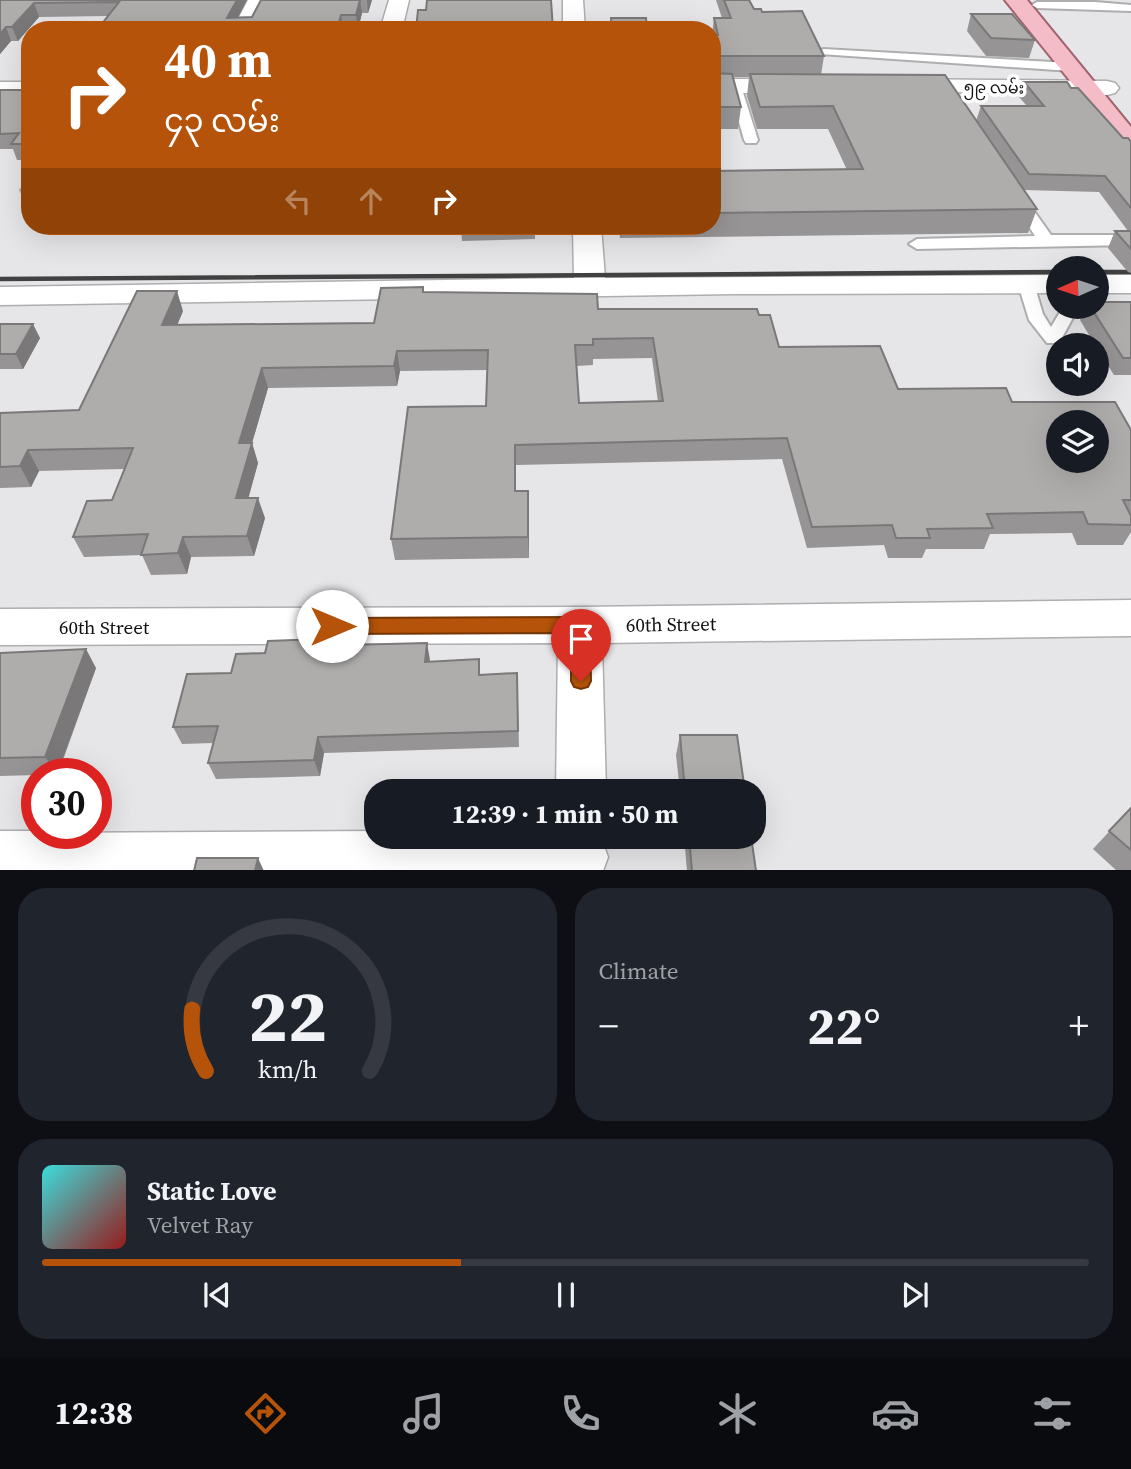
<!DOCTYPE html>
<html lang="en">
<head>
<meta charset="utf-8">
<style>
	:root { --surface:#171b24; --page:#20242c; --text:#f1f3f6; --muted:#9ea1a6; --line:#363941; --accent:#b45309 }
	body { margin:0; font-family:"Source Serif 4","Noto Sans Myanmar",serif; background:var(--page); color:var(--text); height:100vh; display:flex; flex-direction:column; font-size:26px; white-space:nowrap }
	* { box-sizing:border-box; margin:0 }
	p { font-size:23px; color:var(--muted) }
	.icon { flex:none; width:38px; height:38px; fill:none; stroke:currentColor; stroke-width:2; stroke-linecap:round; stroke-linejoin:round }
	.map { position:relative; height:870px; overflow:hidden }
	.drawer { display:flex; flex-direction:column; gap:18px; padding:18px; background:#0d0f14; flex:1 }
	.drawer>* { flex:none }
	.hud { position:absolute; left:21px; top:21px; width:700px; height:214px; border-radius:28px; box-shadow:0 7px 28px #0002; background:#b45309; color:#fff; overflow:hidden }
	.needle { width:46px; rotate:267deg }
	.fabs { position:absolute; left:1046px; top:256px; display:grid; gap:14px }
	.fabs a { display:grid; place-items:center; width:63px; height:63px; border-radius:50%; background:var(--surface); box-shadow:0 7px 28px #0002; font-size:35px }
	.speed { position:absolute; left:21px; top:758px; display:flex; gap:14px; font-size:35px; font-weight:700; text-align:center }
	.speed>* { display:grid; place-content:center; width:91px; height:91px; border-radius:50%; background:var(--surface); box-shadow:0 7px 28px #0002; line-height:1 }
	.speed .limit { border:10px solid #d22; background:#fff; color:#111 }
	.pin { position:absolute; display:grid; place-items:center; width:60px; height:60px; color:#fff; margin:-72px -30px; border-radius:50% 50% 50% 0; rotate:-45deg; box-shadow:0 0 7px #0007 }
	.pin .icon { rotate:45deg }
	.me { position:absolute; width:77px; margin:-38px; rotate:90deg; stroke-linejoin:round; filter:drop-shadow(0 0 5px #0008) }
	.turn { display:flex; align-items:center; gap:24px; height:147px; padding:0 28px; font-size:32px }
	.turn .icon { width:91px; height:91px; stroke-width:2.5 }
	.turn b { display:block; font-size:49px; line-height:60px }
	.lanes { display:flex; align-items:center; height:66px; padding:0 28px; background:#0003; justify-content:center; gap:35px; direction:ltr }
	.lanes .off { opacity:.35 }
	.big { font-size:52px; font-weight:700; line-height:1.1 }
	.drawer .widget { flex:1; display:flex; flex-direction:column; justify-content:center; gap:10px; min-width:0; padding:0 24px; border-radius:28px; background:var(--page) }
	.drawer .dial { align-items:center; gap:0 }
	.dial svg { height:182px; overflow:visible; fill:none; stroke:var(--line); stroke-width:7; stroke-linecap:round; text-anchor:middle }
	.dial text { fill:var(--text); stroke:none }
	.song { display:flex; align-items:center; gap:21px }
	.cover { width:84px; height:84px; border-radius:10px; background:linear-gradient(135deg,hsl(180 70% 55%),hsl(0 70% 35%)) }
	.played { height:7px; border-radius:4px; background:linear-gradient(90deg,var(--accent) 40%,var(--line) 40%) }
	.keys { display:flex; justify-content:space-around; direction:ltr }
	.heat { display:flex; justify-content:space-between; align-items:center; font-size:38px; direction:ltr }
	.drawer .tiles { flex:1; display:grid; gap:18px; grid-template-columns:1fr 1fr }
	.widget:last-child { grid-column:span 2 }
	.trip { position:absolute; left:364px; top:779px; width:402px; height:70px; border-radius:28px; background:var(--surface); box-shadow:0 7px 28px #0002; font-weight:700; line-height:70px; text-align:center }
	.dock { display:flex; height:112px; justify-content:space-around; align-items:center; background:#090b0e; color:var(--muted) }
	.dock .icon { width:49px; height:49px }
	.dock .active { color:var(--accent) }
	.dock b { font-size:32px; color:var(--text) }
	.map>svg:first-child { display:block }
	.lines { fill:none; stroke-linecap:round; stroke-linejoin:round }
	.lane-casing { stroke:#aeaeb0; stroke-width:4 }
	.street-casing { stroke:#aeaeb0; stroke-width:3 }
	.primary-casing { stroke:#a0636e; stroke-width:4 }
	.lane { fill:#fff; fill-rule:evenodd }
	.street { fill:#fff; fill-rule:evenodd }
	.primary { fill:#f4bcc6; fill-rule:evenodd }
	.rail { stroke:#414142; stroke-width:4.5 }
	.wall { fill:#969494; fill-rule:evenodd }
	.shaded-wall { fill:#7a7878 }
	.building { fill:#afacac; stroke:#7a7878; stroke-width:2; fill-rule:evenodd }
	.route { fill:#b45309; stroke:#753606; stroke-width:2 }
	.labels { text-anchor:middle; stroke-width:7; stroke-linejoin:round; paint-order:stroke }
	.far-street-label { font-size:16px; fill:#101011; stroke:#fff }
	.street-label { font-size:19px; fill:#101011; stroke:#fff }
</style>
</head>
<body>
<div class="map">
<svg width="1131" height="871" viewBox="0 0 1131 871">
	<rect width="100%" height="100%" fill="#e6e6e9"/>
	<g class="lines">
		<defs>
			<g id="lane">
				<polygon points="1095,2 1131,5 1131,11 1037,8 1032,5 1037,2"/>
				<polygon points="824,49 1071,63 1077,67 1071,71 820,54 820,50"/>
				<polygon points="735,82 741,86 758,140 756,143 746,143 744,140 729,86"/>
				<polygon points="30,183 30,194 23,193 21,190"/>
				<polygon points="1019,196 1024,197 1051,235 1131,235 1131,245 917,249 909,244 917,239 1035,236 1012,200"/>
				<polygon points="1026,279 1034,284 1043,314 1051,327 1060,312 1066,311 1074,316 1059,343 1047,343 1029,320 1018,284"/>
			</g>
			<g id="street">
				<polygon points="248,0 268,0 253,30 232,30"/>
				<polygon points="389,0 409,0 402,30 380,30"/>
				<polygon points="563,0 583,0 585,30 563,30"/>
				<polygon points="712,79 799,79 807,81 811,86 807,91 799,93 712,93"/>
				<polygon points="902,79 1107,81 1115,83 1119,88 1115,93 1107,95 894,91 890,86 894,81"/>
				<rect x="0" y="82" width="30" height="14"/>
				<polygon points="573,226 601,226 605,278 1059,275 1059,293 735,294 0,305 0,287 574,278"/>
				<rect x="1097" y="275" width="34" height="18"/>
				<polygon points="1131,600 1131,636 602,643 606,791 556,791 558,643 0,645 0,609 580,607"/>
				<polygon points="0,831 37,831 37,833 376,831 376,836 596,836 601,838 608,857 603,871 0,871"/>
			</g>
			<polygon id="primary" points="1005,0 1027,0 1131,127 1131,153 1122,151 1080,93"/>
		</defs>
		<use href="#lane" class="lane-casing"/>
		<use href="#street" class="street-casing"/>
		<use href="#primary" class="primary-casing"/>
		<use href="#lane" class="lane"/>
		<use href="#street" class="street"/>
		<use href="#primary" class="primary"/>
		<g class="rail">
			<polyline points="1097,272 1131,272"/>
			<polyline points="0,279 1059,272"/>
		</g>
	</g>
	<g class="wall">
		<polygon points="0,0 247,0 238,18 252,17 261,0 372,0 368,13 362,13 358,29 344,29 108,16 39,17 18,41 11,41 0,54"/>
		<polygon points="716,0 749,0 754,9 762,12 824,56 821,75 976,121 981,106 1027,106 1019,97 1024,82 1071,88 1123,138 1131,142 1131,273 1128,272 1108,248 1115,231 1128,231 1099,192 1024,190 1037,209 1028,233 620,238 618,226 712,226 712,171 847,170 828,129 757,129 747,96 749,77 732,77 741,107 738,129 712,129 712,35 714,18 722,18"/>
		<polygon points="971,14 1035,40 1029,58 986,56 967,31"/>
		<polygon points="0,90 30,90 30,160 17,160 13,149 0,149"/>
		<polygon points="159,226 263,226 260,234 162,235"/>
		<polygon points="449,226 535,226 535,239 462,241 461,227 449,227"/>
		<path d="M424 292 598 309 759 315 779 347 898 389 1012 402 1131 430V532L1123 545H1077L1072 533 990 534 984 549H926L922 558H888L884 545 807 548 782 459 516 465V491L529 512V558L395 560 391 539 486 406 488 370 400 371 397 386 268 388 252 443 258 463 248 498 265 518 254 556 191 557 187 574 151 575 142 555 84 557 73 537 112 500 124 469 39 471 31 487 0 488V413L79 410 183 311 177 325 374 323ZM652 358 658 402 579 403 577 366 593 365V359Z"/>
		<polygon points="1131,302 1131,375 1114,375 1097,348 1097,345 1095,345 1080,320 1086,306 1097,306"/>
		<polygon points="0,324 40,338 23,369 0,369"/>
		<polygon points="347,638 349,645 430,662 481,675 517,673 519,747 324,753 320,776 216,779 208,763 213,743 182,744 173,727 231,673 265,653"/>
		<polygon points="0,653 96,668 58,774 37,774 37,775 0,776"/>
		<polygon points="680,735 745,791 680,791 676,755"/>
		<polygon points="1131,808 1131,871 1117,871 1093,849"/>
		<polygon points="684,836 751,836 756,871 687,871"/>
	</g>
	<g class="shaded-wall">
		<polygon points="237,0 247,0 231,30 227,18"/>
		<polygon points="360,0 362,13 358,29 356,15"/>
		<polygon points="367,0 372,0 368,13"/>
		<polygon points="34,3 39,17 18,41 12,27"/>
		<polygon points="341,15 343,30 337,30"/>
		<polygon points="6,27 11,41 0,54 0,34"/>
		<polygon points="258,226 263,226 260,234"/>
		<polygon points="177,291 183,311 169,345 162,325"/>
		<polygon points="33,324 40,338 23,369 16,354"/>
		<polygon points="397,351 400,371 397,386 394,366"/>
		<polygon points="262,368 268,388 252,443 258,463 243,518 236,498 239,443"/>
		<polygon points="28,450 39,471 31,487 20,466"/>
		<polygon points="528,491 529,512 529,558 528,537"/>
		<polygon points="258,498 265,518 254,556 247,536"/>
		<polygon points="183,537 191,557 187,574 178,553"/>
		<polygon points="427,643 430,660 428,679 425,662"/>
		<polygon points="86,649 96,668 57,774 45,757"/>
		<polygon points="318,737 324,753 320,776 314,760"/>
		<polygon points="258,858 264,871 255,871"/>
	</g>
	<g class="building">
		<polygon points="0,0 237,0 227,18 252,17 261,0 360,0 356,15 341,15 337,30 97,30 119,2 34,3 12,27 6,27 0,34"/>
		<polygon points="427,0 551,0 553,30 416,30 418,10 426,10"/>
		<polygon points="724,0 749,0 754,9 761,9 762,12 802,11 824,56 712,56 712,73 732,74 741,107 712,107 712,35 718,35 714,18 731,18"/>
		<polygon points="971,14 1012,14 1035,40 991,38"/>
		<polygon points="611,18 646,18 647,30 612,30"/>
		<polygon points="750,74 945,75 1037,209 712,213 712,171 863,169 833,106 760,107"/>
		<polygon points="1024,82 1067,82 1071,88 1078,88 1123,138 1128,138 1131,142 1131,208 1105,176 1029,174 981,106 1044,106"/>
		<polygon points="0,90 30,90 30,144 11,144 19,133 0,134"/>
		<polygon points="1115,231 1131,231 1131,249"/>
		<path d="M423 287V292L597 294 598 309H757L759 315H770L779 347 880 346 898 389 1006 388 1012 402H1115L1131 430V500H1123L1131 516V525L1088 524 1083 512 987 514 993 528 927 529 930 538H896L892 525 812 527 787 438 515 445V491H528V537L391 539 408 407 486 406 488 350 397 351 394 366 262 368 239 443H252L236 498H258L247 536 183 537 178 553 141 555 148 534 73 537 87 501 112 500 133 448 28 450 20 466 0 467V413L79 410 137 291H177L162 325 374 323 381 288ZM653 338 663 401 579 403 575 345H593V339ZM1059 422H1097V460H1059Z"/>
		<polygon points="1097,302 1131,302 1131,358 1123,358 1090,306 1097,306"/>
		<polygon points="0,324 33,324 16,354 0,354"/>
		<polygon points="347,638 346,645 427,643 425,662 479,659 479,675 517,673 518,731 318,737 314,760 208,763 218,726 173,727 187,674 231,673 236,654 265,653 268,641"/>
		<polygon points="86,649 45,757 0,758 0,653"/>
		<polygon points="680,735 737,735 745,791 685,791"/>
		<polygon points="1131,808 1131,850 1109,831"/>
		<polygon points="689,836 751,836 756,871 692,871"/>
		<polygon points="197,858 258,858 255,871 194,871"/>
	</g>
	<polygon class="route" points="580,617 587,620 590,625 591,681 588,687 581,689 574,687 571,681 571,633 332,634 325,632 322,626 325,621 332,618"/>
	<g class="labels">
		<g class="far-street-label">
			<text transform="translate(994 87) rotate(1)" y="6">၅၉ လမ်း</text>
		</g>
		<g class="street-label">
			<text transform="translate(671 624) rotate(-1)" y="7">60th Street</text>
			<text x="104" y="634">60th Street</text>
		</g>
	</g>
</svg>
<div class="fabs">
<a><svg class="needle" viewBox="-14 -14 28 28"><path d="M0-13l5 13h-10z" fill="#e53935"/><path d="M0 13l5-13h-10z" fill="#9ea1a6"/></svg></a>
<a><svg class="icon" aria-label="sound" viewBox="0 0 24 24"><path d="M4 9h4l5-4v14l-5-4H4zM17 9q2 3 0 6"/></svg></a>
<a><svg class="icon" aria-label="layers" viewBox="0 0 24 24"><path d="M12 4l9 5-9 5-9-5zM3 14l9 5 9-5"/></svg></a>
</div>
<div class="speed"><div class="limit">30</div></div>
<div class="pin" style="left:581px;top:681px;background:#d93025"><svg class="icon" aria-label="arrive" viewBox="0 0 24 24"><path d="M6 21V4h12l-3 4 3 4H6"/></svg></div>
<svg class="me" style="left:332px;top:626px" viewBox="-20 -20 40 40"><circle r="19" fill="#fff"/><path d="M0-13L10 11 0 6-10 11z" fill="#b45309"/></svg>
<div class="trip">12:39 · 1 min · 50 m</div>
<div class="hud">
<div class="turn"><svg class="icon" aria-label="right" viewBox="0 0 24 24"><path d="M7 20v-9h11M14 6l5 5-5 5"/></svg><div><b>40 m</b>၄၃ လမ်း</div></div>
<div class="lanes"><svg class="icon off" aria-label="left" viewBox="0 0 24 24"><path d="M17 20v-9H6M10 6l-5 5 5 5"/></svg><svg class="icon off" aria-label="ahead" viewBox="0 0 24 24"><path d="M12 20V5M6 11l6-6 6 6"/></svg><svg class="icon" aria-label="right" viewBox="0 0 24 24"><path d="M7 20v-9h11M14 6l5 5-5 5"/></svg></div>
</div>
</div>
<section class="drawer">
<div class="tiles">
<div class="widget dial"><svg viewBox="0 0 100 80">
<path d="M14 69A42 42 0 1 1 86 69"/>
<path d="M14 69A42 42 0 0 1 8 42" stroke="#b45309"/>
<text x="50" y="56" font-size="32" font-weight="700">22</text>
<text x="50" y="72" font-size="11">km/h</text>
</svg></div>
<div class="widget"><p>Climate</p>
<div class="heat"><a>−</a><b class="big">22°</b><a>+</a></div>
</div>
<div class="widget">
<div class="song"><i class="cover"></i><div><b>Static Love</b><p>Velvet Ray</p></div></div>
<div class="played"></div>
<div class="keys"><svg class="icon" aria-label="previous" viewBox="0 0 24 24"><path d="M18 5L8 12l10 7zM5 5v14"/></svg><svg class="icon" aria-label="pause" viewBox="0 0 24 24"><path d="M8 5v14M16 5v14"/></svg><svg class="icon" aria-label="next" viewBox="0 0 24 24"><path d="M6 5l10 7-10 7zM19 5v14"/></svg></div>
</div>
</div>
</section>
<nav class="dock">
<b>12:38</b>
<svg class="icon active" aria-label="directions" viewBox="0 0 24 24"><path d="M12 3l9 9-9 9-9-9zM9 14v-3h6M13 9l2 2-2 2"/></svg>
<svg class="icon" aria-label="music" viewBox="0 0 24 24"><path d="M9 18V5l10-2v13"/><circle cx="6" cy="18" r="3"/><circle cx="16" cy="16" r="3"/></svg>
<svg class="icon" aria-label="phone" viewBox="0 0 24 24"><path d="M5 4h4l2 5-3 2q2 4 5 5l2-3 5 2v4C11 20 4 13 5 4z"/></svg>
<svg class="icon" aria-label="climate" viewBox="0 0 24 24"><path d="M12 3v18M4 7l16 10M4 17L20 7"/></svg>
<svg class="icon" aria-label="car" viewBox="0 0 24 24"><path d="M5 17H2v-5l4-1 3-4h7l3 4 3 1v5h-3M9 17h6M6 11h13"/><circle cx="7" cy="17" r="2"/><circle cx="17" cy="17" r="2"/></svg>
<svg class="icon" aria-label="filters" viewBox="0 0 24 24"><path d="M4 7h16M4 17h16"/><circle cx="9" cy="7" r="2"/><circle cx="15" cy="17" r="2"/></svg>
</nav>
</body>
</html>
